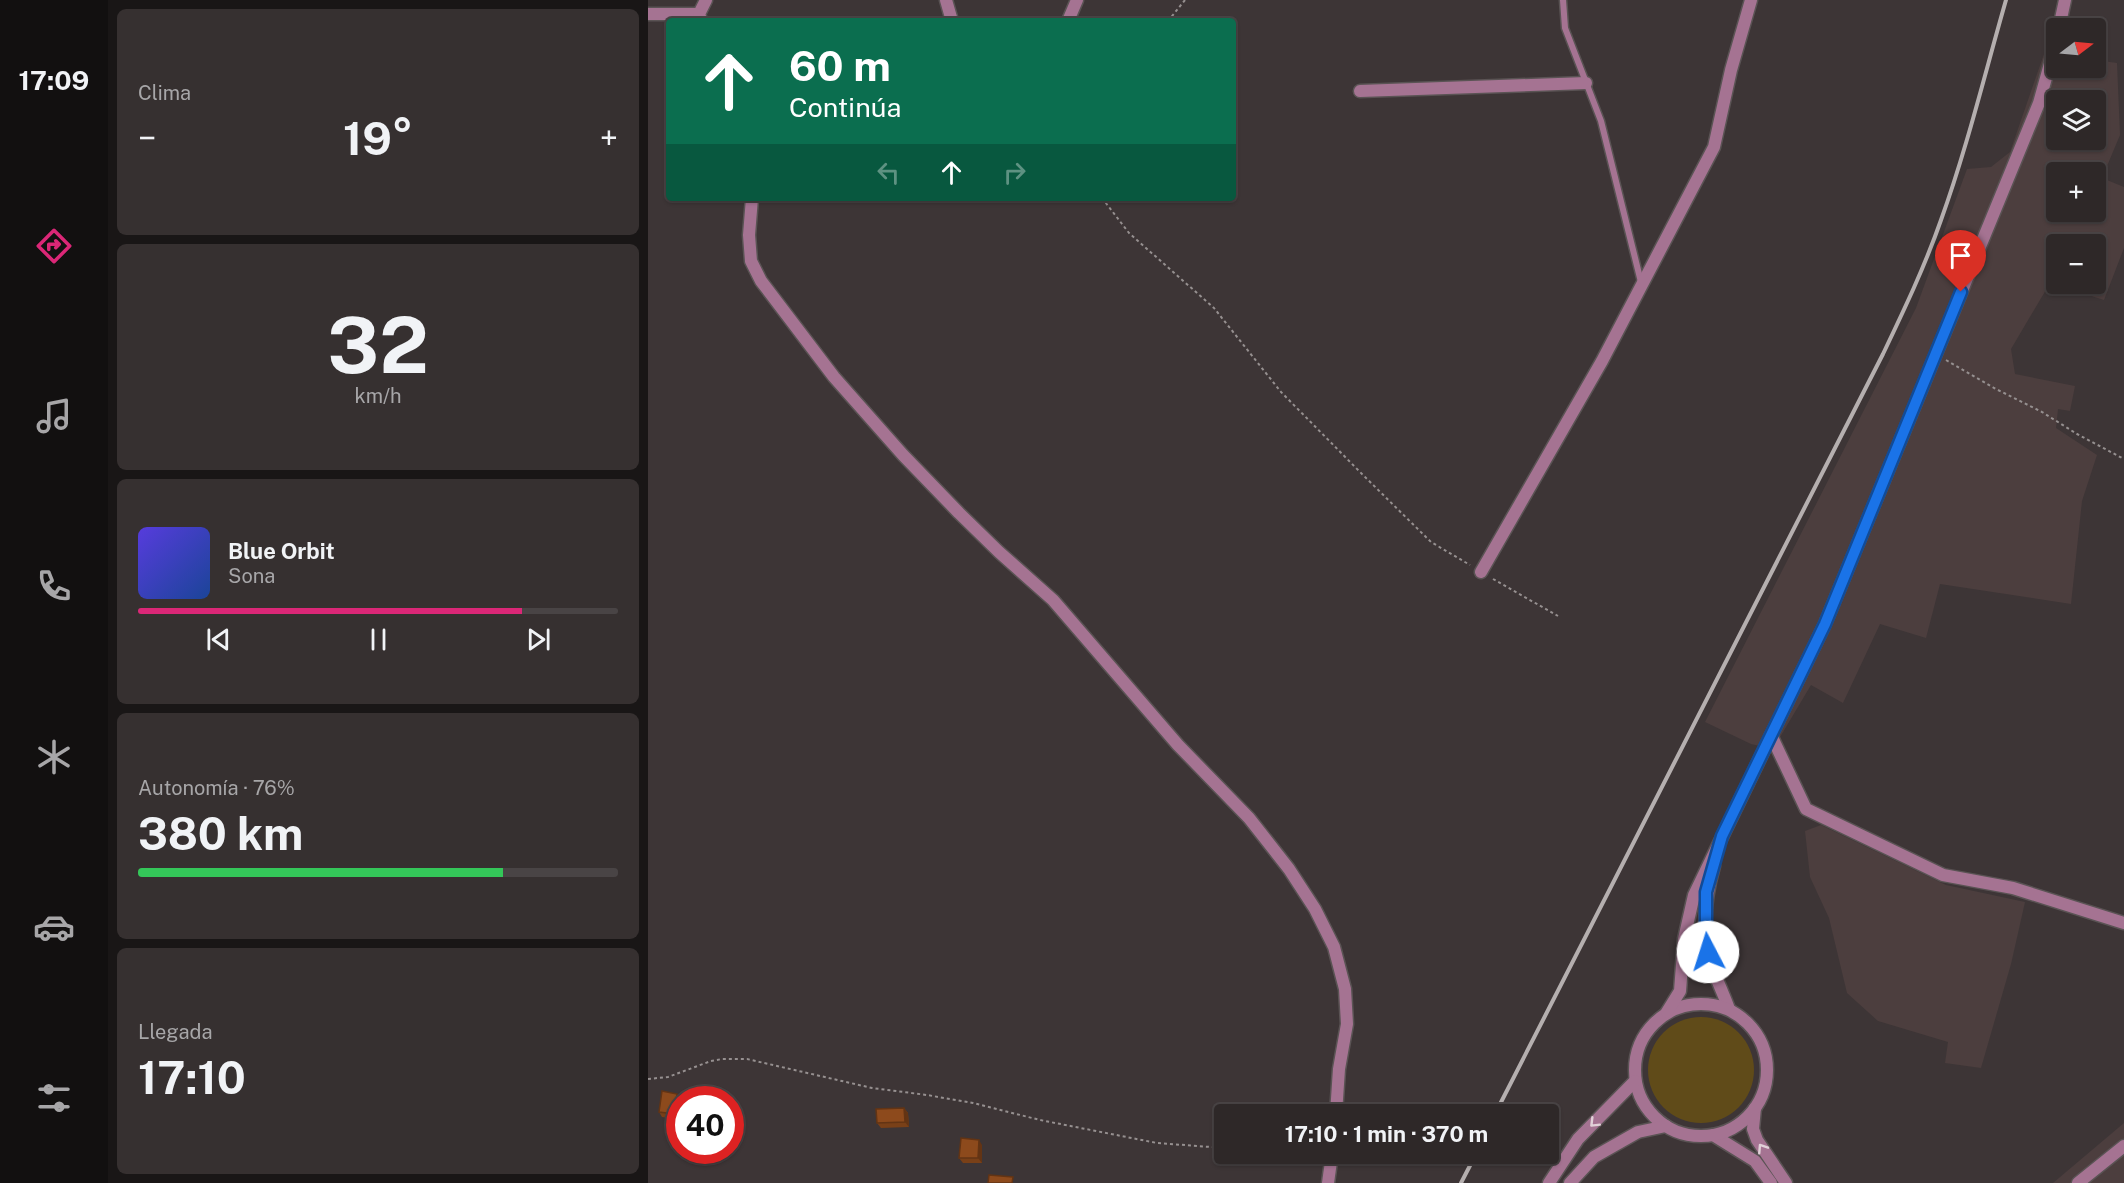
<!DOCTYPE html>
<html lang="es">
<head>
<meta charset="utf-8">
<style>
	:root { --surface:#2e2828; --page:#363030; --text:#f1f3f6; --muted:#a7a6a8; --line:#494445; --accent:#db2777 }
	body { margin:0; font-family:"Public Sans",sans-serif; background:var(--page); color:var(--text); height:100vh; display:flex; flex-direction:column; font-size:22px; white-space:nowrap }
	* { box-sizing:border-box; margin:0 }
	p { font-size:20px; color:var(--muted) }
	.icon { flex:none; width:33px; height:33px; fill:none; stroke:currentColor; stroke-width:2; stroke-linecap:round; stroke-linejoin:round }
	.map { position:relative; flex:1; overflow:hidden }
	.panel { display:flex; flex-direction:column; gap:9px; padding:9px; background:#191616; width:540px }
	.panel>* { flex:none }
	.banner { position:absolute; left:18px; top:18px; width:570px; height:183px; border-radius:6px; box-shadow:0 2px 4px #0004,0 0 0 2px var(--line); background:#0b6e4f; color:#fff; overflow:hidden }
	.needle { width:39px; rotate:74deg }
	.buttons { position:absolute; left:1398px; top:18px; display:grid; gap:12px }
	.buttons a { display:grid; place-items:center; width:60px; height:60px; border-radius:6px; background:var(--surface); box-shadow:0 2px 4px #0004,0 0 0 2px var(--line); font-size:30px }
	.speed { position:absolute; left:18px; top:1086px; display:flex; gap:12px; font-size:30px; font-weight:700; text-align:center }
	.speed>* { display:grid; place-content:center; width:78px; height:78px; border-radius:50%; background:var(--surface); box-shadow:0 2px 4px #0004,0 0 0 2px var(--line); line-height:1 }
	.speed .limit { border:9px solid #d22; background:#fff; color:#111 }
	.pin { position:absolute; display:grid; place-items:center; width:51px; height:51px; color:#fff; margin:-62px -26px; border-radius:50% 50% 50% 0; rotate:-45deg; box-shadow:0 0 6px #0007 }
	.pin .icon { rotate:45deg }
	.me { position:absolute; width:66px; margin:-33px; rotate:355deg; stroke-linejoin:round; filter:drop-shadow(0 0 4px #0008) }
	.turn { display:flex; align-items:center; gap:21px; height:126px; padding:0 24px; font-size:27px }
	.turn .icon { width:78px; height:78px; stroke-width:2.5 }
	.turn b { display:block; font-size:42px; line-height:51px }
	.lanes { display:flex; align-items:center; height:57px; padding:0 24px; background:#0003; justify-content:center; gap:30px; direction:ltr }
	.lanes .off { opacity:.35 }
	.big { font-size:45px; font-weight:700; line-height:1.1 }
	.panel .tile { flex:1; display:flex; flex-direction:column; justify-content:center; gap:9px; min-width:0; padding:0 21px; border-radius:9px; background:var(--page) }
	.panel .dial { align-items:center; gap:0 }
	.dial b { font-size:78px; line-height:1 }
	.song { display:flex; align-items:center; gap:18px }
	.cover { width:72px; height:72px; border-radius:9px; background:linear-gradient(135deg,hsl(250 70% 55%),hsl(220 70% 35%)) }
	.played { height:6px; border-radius:3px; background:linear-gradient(90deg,var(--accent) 80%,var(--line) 80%) }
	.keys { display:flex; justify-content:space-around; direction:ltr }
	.heat { display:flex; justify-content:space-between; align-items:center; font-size:33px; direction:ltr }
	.charge { height:9px; border-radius:4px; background:linear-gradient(90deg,#34c759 76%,var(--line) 0) }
	.trip { position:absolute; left:566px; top:1104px; width:345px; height:60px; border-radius:6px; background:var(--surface); box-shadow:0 2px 4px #0004,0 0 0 2px var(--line); font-weight:700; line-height:60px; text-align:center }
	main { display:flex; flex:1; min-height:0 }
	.dock { display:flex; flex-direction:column; width:108px; justify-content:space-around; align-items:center; background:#121010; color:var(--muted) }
	.dock .icon { width:42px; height:42px }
	.dock .selected { color:var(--accent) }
	.dock b { font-size:27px; color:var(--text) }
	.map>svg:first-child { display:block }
	.built { fill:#4c3e3e; fill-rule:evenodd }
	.green { fill:#604b19 }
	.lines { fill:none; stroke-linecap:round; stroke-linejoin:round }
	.service-casing { stroke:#5a5354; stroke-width:9 }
	.minor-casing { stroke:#5a5354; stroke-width:15 }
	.tertiary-casing { stroke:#5a5354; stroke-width:15 }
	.path { stroke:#969090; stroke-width:2; stroke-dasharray:3 3; stroke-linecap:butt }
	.service { stroke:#a57392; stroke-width:6 }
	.minor { stroke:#a57392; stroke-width:12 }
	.tertiary { stroke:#a57392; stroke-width:12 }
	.rail { stroke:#b5afaf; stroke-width:4 }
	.wall { fill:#794018 }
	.shaded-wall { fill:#633414 }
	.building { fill:#8d4a1c; stroke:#633414; stroke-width:1.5 }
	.oneway { stroke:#e1d1d8 }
	.route-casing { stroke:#114b97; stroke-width:15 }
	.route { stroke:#1a73e8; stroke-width:10 }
</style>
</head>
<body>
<main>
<nav class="dock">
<b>17:09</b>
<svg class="icon selected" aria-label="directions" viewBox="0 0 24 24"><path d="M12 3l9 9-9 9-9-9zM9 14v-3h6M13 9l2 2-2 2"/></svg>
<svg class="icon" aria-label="music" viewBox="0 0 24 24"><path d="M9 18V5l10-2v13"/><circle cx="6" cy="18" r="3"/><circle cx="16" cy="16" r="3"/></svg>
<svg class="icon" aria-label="phone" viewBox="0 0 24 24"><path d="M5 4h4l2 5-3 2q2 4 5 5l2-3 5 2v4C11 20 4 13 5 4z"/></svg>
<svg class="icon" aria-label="climate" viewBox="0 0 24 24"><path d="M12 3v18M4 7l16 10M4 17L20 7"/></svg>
<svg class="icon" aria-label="car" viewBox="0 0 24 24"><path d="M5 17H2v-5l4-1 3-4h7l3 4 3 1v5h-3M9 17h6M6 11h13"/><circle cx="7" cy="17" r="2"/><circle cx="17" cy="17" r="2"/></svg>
<svg class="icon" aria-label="filters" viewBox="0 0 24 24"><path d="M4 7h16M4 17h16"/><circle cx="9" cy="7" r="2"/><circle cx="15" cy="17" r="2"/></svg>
</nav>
<section class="panel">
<div class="tile"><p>Clima</p>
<div class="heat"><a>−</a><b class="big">19°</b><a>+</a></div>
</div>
<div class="tile dial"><b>32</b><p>km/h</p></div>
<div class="tile">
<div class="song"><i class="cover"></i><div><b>Blue Orbit</b><p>Sona</p></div></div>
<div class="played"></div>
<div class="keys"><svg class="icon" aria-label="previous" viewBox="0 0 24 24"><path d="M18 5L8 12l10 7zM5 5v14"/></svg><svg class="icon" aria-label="pause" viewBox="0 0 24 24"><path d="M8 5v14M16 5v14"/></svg><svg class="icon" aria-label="next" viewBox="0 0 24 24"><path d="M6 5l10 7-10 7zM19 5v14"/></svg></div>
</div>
<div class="tile"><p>Autonomía · 76%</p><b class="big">380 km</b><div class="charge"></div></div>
<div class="tile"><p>Llegada</p><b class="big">17:10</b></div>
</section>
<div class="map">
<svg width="1476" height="1183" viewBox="0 0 1476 1183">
	<rect width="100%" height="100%" fill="#3d3536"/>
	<g class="built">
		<path d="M1396 54 1408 55V68H1448V60L1469 63 1472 135 1454 178 1476 187V248L1456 300 1402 283 1363 349 1367 374 1427 386 1422 411 1410 409 1408 428 1449 455 1434 501 1423 604 1292 584 1278 638 1232 624 1195 703 1163 685 1125 749 1103 744 1057 722 1268 308 1319 169 1343 167 1362 152ZM1408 100H1448V140H1408ZM1408 172H1448V212H1408ZM1408 244H1448V284H1408Z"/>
		<polygon points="1173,825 1298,885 1377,902 1363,964 1333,1068 1297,1063 1300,1042 1230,1021 1199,993 1181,918 1162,877 1157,831"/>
		<polygon points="1476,1123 1476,1183 1405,1183"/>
	</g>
	<circle class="green" cx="1053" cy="1070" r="53"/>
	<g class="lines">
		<defs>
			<polyline id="service" points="915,0 917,28 953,121 993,282"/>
			<g id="minor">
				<polyline points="298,0 304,21"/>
				<polyline points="0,14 51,14"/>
				<polyline points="53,20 51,14 58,0"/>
				<polyline points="420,21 429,0"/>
				<polyline points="712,91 938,83"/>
				<polyline points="104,198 101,235 103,261 113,281 186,377 255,455 311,513 351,552 405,600 530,745 601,818 641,869 667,909 686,947 697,989 699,1024 691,1069 688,1114"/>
				<polyline points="833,572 954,361 1066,147 1083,70 1103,0"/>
				<polyline points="1123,735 1158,809 1295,875 1365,888 1476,923"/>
				<polyline points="1107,1108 1105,1129 1109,1140 1138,1183"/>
				<polyline points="1065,1135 1107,1161 1123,1183"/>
				<polyline points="680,1183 684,1154"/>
				<polyline points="1430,1183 1476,1146"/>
			</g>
			<g id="tertiary">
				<polyline points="1411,28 1417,0"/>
				<path d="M1066 866C1057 898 1053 934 1064 966 1069 981 1076 995 1081 1009"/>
				<circle cx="1053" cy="1070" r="66"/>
				<polyline points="1019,1012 1032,991 1036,939 1046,895 1177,624 1391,103 1408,42"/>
				<polyline points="901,1183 930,1139 987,1081"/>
				<polyline points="922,1183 946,1157 990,1132 1018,1126"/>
			</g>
		</defs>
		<use href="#service" class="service-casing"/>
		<use href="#minor" class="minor-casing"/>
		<use href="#tertiary" class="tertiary-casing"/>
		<g class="path">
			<polyline points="520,21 537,0"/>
			<polyline points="454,198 481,233 566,308 633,392 714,474 783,542 822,565"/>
			<polyline points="1298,360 1346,388 1394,412 1429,434 1476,459"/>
			<polyline points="845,579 910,616"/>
			<polyline points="0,1079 20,1077 63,1061 74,1059 99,1059 224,1088 279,1095 325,1103 392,1120 509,1143 576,1148"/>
			<polyline points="664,1154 673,1154"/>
		</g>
		<use href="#service" class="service"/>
		<use href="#minor" class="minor"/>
		<use href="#tertiary" class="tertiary"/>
		<g class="rail">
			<path d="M847 1114 1235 354C1256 310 1277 266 1293 220 1319 148 1337 73 1358 0"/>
			<polyline points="813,1183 828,1154"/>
		</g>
	</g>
	<g class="wall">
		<polygon points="29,1094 33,1099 32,1100 29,1119 14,1117 11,1112"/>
		<polygon points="256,1108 260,1113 261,1127 233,1128 229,1123"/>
		<polygon points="334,1145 334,1163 315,1163 311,1158"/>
	</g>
	<g class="shaded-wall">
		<polygon points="29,1094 33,1099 32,1100 29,1119 26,1114"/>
		<polygon points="256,1108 260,1113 261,1127 257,1122"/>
		<polygon points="331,1140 334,1145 334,1163 330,1158"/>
	</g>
	<g class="building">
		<polygon points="14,1091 29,1094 26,1114 11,1112"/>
		<polygon points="256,1108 257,1122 229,1123 228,1109"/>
		<polygon points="313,1138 331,1140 330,1158 311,1158"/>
		<polygon points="341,1175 365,1177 364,1183 340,1183"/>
	</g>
	<defs><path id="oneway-chevron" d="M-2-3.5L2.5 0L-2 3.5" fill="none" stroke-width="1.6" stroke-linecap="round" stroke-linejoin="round" transform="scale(1.5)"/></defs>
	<g class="oneway">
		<use href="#oneway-chevron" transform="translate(946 1123) rotate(135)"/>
		<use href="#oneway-chevron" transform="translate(1114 1148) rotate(-123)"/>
	</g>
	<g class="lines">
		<defs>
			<polyline id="route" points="1060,952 1058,938 1058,892 1074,836 1177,624 1313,292"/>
		</defs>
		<use href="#route" class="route-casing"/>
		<use href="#route" class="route"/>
	</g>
</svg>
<div class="buttons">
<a><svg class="needle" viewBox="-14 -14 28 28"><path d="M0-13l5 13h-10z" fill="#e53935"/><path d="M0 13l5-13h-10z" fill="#a7a6a8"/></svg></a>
<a><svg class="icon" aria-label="layers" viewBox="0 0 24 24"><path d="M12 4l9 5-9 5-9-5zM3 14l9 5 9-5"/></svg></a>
<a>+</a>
<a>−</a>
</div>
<div class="speed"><div class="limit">40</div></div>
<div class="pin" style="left:1313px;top:292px;background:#d93025"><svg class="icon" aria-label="arrive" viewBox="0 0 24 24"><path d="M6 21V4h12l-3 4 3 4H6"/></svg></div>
<svg class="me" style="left:1060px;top:952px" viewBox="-20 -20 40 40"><circle r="19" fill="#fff"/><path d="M0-13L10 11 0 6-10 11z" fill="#1a73e8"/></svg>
<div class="trip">17:10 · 1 min · 370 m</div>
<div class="banner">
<div class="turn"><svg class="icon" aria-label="ahead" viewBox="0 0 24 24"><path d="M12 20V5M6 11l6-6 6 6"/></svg><div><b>60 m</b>Continúa</div></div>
<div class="lanes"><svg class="icon off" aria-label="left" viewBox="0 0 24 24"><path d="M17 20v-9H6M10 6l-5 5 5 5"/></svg><svg class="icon" aria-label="ahead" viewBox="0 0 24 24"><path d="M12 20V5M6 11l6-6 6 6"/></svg><svg class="icon off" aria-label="right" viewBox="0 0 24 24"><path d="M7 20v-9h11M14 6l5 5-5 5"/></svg></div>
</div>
</div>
</main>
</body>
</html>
